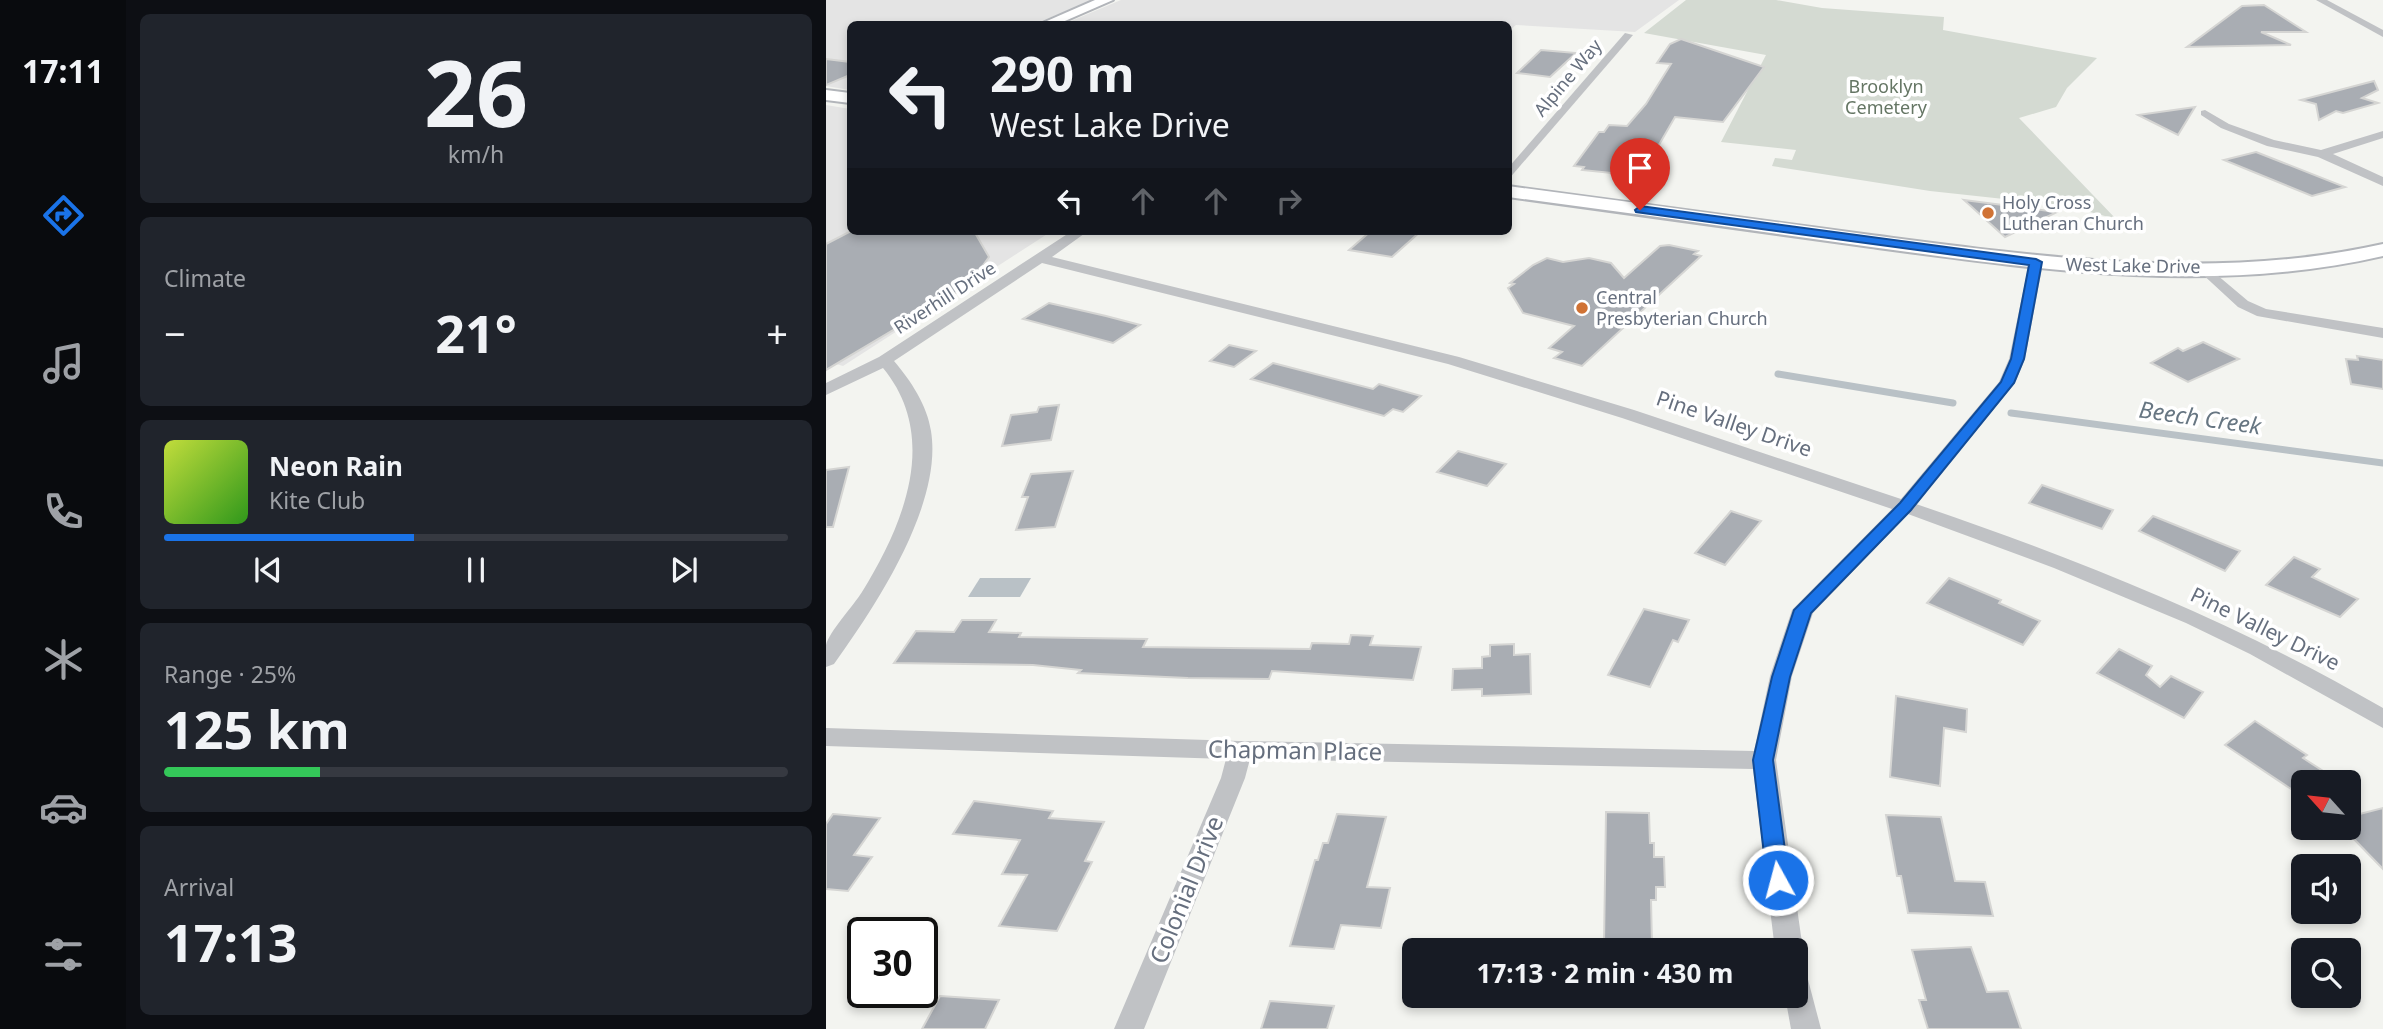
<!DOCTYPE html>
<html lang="en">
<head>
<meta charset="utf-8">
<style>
	:root { --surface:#171b24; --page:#20242c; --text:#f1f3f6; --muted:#9ea1a6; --line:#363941; --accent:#1a73e8 }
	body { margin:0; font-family:"Noto Sans",sans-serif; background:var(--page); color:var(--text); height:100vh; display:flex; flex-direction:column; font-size:26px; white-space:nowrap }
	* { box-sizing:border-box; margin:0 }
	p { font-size:23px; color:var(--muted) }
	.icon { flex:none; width:38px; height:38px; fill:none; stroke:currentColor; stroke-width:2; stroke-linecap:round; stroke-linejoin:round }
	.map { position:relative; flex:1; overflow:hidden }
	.drawer { display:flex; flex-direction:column; gap:14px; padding:14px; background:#0d0f14; width:700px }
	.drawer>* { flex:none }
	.top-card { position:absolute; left:21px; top:21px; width:665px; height:214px; border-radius:10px; box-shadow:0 4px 10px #0003; background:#171b24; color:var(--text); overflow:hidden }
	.needle { width:46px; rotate:297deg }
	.buttons { position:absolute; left:1465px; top:770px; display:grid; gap:14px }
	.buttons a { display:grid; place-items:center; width:70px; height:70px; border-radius:10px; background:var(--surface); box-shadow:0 4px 10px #0003; font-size:35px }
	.speed { position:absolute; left:21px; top:917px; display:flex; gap:14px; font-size:35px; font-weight:700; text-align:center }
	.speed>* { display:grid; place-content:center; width:91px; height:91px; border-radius:50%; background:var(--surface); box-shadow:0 4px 10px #0003; line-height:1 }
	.speed .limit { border:4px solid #111; border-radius:10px; background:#fff; color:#111 }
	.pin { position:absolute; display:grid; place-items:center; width:60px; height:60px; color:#fff; margin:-72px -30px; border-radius:50% 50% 50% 0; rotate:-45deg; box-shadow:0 0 7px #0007 }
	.pin .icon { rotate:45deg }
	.me { position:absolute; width:77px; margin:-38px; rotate:353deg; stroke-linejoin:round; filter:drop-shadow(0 0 5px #0008) }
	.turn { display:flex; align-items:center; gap:24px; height:147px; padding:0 28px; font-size:32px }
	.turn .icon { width:91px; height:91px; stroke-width:2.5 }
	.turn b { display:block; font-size:49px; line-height:60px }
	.lanes { display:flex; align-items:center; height:66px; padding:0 28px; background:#0003; justify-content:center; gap:35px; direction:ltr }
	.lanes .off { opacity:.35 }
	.big { font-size:52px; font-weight:700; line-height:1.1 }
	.drawer .widget { flex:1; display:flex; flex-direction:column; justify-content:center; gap:10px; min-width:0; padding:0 24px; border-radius:10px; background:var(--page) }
	.drawer .dial { align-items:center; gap:0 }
	.dial b { font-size:91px; line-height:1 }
	.song { display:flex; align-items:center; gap:21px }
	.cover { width:84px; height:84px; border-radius:10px; background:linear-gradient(135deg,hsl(70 70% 55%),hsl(110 70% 35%)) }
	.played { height:7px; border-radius:4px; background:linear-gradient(90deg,var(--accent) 40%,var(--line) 40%) }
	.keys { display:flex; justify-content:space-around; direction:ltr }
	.heat { display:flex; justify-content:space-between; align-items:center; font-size:38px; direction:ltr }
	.charge { height:10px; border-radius:5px; background:linear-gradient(90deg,#34c759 25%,var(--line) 0) }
	.trip { position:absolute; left:576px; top:938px; width:406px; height:70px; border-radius:10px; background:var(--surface); box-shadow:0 4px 10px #0003; font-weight:700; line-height:70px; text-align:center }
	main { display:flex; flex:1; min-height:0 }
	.dock { display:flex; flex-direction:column; width:126px; justify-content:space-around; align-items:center; background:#090b0e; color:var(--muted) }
	.dock .icon { width:49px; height:49px }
	.dock .selected { color:var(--accent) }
	.dock b { font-size:32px; color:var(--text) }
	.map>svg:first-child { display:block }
	.built { fill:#e4e4e4 }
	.green { fill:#d4dad2 }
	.water { fill:#b9c1c6 }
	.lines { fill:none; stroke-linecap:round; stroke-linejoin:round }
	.stream { stroke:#b9c1c6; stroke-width:7 }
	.building { fill:#a9adb3; stroke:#d5d5d3; stroke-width:2 }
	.secondary-casing { stroke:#b2b5ba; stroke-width:4 }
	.street { fill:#c0c2c5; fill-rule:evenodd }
	.secondary { fill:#fff; fill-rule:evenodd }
	.route { fill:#1a73e8; stroke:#114b97; stroke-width:2 }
	.poi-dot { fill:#d07234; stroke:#fff; stroke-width:2.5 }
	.labels { text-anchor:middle; stroke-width:7; stroke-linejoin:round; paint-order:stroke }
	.far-street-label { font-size:18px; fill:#666f7e; stroke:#fff }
	.far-park-label { font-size:18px; fill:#657664; stroke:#fff }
	.far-poi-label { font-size:18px; fill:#666f7e; stroke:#fff; text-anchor:start }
	.street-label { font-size:21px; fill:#666f7e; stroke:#fff }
	.water-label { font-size:23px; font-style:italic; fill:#677682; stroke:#fff }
	.near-street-label { font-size:24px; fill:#666f7e; stroke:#fff }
</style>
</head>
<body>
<main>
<nav class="dock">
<b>17:11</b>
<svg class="icon selected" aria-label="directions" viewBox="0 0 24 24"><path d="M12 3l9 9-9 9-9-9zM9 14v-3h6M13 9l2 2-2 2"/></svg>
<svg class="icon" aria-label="music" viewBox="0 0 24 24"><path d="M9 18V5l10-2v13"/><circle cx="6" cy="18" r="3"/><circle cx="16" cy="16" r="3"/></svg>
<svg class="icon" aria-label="phone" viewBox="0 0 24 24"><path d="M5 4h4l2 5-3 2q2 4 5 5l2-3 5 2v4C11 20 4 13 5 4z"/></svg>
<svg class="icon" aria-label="climate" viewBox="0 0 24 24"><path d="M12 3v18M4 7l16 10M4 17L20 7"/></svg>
<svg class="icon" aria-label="car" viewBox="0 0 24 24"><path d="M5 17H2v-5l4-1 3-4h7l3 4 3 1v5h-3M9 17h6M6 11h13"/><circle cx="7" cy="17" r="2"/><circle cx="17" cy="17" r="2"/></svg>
<svg class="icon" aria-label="filters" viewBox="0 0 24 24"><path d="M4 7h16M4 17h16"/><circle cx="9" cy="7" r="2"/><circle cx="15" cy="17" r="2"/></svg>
</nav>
<section class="drawer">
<div class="widget dial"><b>26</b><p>km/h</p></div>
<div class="widget"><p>Climate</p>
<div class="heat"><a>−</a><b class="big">21°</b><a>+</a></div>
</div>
<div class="widget">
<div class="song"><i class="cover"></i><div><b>Neon Rain</b><p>Kite Club</p></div></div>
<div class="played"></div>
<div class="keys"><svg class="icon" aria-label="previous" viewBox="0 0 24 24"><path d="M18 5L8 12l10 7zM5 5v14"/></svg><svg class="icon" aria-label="pause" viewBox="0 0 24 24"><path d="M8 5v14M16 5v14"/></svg><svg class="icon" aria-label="next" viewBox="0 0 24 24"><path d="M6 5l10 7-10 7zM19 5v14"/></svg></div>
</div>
<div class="widget"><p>Range · 25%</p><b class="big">125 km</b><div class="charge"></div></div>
<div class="widget"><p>Arrival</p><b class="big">17:13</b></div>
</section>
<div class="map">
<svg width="1557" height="1029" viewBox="0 0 1557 1029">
	<rect width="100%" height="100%" fill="#f3f4f0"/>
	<g class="built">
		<polygon points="0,0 268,0 208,24 24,24 24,90 0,86"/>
		<polygon points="295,0 853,0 809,32 690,25 683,31 682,24 238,24"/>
		<polygon points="0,105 24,109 24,231 226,231 17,366 0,361"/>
	</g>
	<polygon class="green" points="860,0 950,0 996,8 1118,17 1117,30 1271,58 1241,88 1230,107 1193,118 1290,219 1242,206 1104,191 946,166 949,158 966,160 970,150 895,142 940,55 818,33"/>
	<polygon class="water" points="154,578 205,578 194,597 142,597"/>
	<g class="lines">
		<g class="stream">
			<polyline points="952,374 1127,403"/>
			<polyline points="1185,413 1557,463"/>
		</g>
	</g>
	<g class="building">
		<polygon points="1438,5 1480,32 1435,32 1465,45 1361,47 1416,6"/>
		<polygon points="855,39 938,67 897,122 849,117 815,176 756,170 758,167 748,166 773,132 778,132 783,125 801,126 820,104 845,64 831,63 844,44"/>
		<polygon points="715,50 750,53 724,77 691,73"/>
		<polygon points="0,59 24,62 24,75 0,85"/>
		<polygon points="1548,81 1552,90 1536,98 1552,103 1517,113 1510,111 1493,120 1490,104 1475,100"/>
		<polygon points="1369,107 1352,135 1312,115"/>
		<polygon points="1430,152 1519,187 1486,196 1398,160"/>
		<polygon points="1138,200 1231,212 1179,237"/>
		<polygon points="25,231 148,231 163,257 143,285 0,370 0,244"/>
		<polygon points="545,231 595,231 566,257 523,250"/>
		<polygon points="843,245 872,251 868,254 875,256 756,366 728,358 736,352 723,348 748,326 697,313 682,288 688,284 684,283 707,265 721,258 737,262 763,258 785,263 798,278 834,246"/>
		<polygon points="223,303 280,316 314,325 287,343 197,319"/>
		<polygon points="1377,342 1413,359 1362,382 1325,363 1352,348 1357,351"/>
		<polygon points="403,345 430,351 408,367 384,361"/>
		<polygon points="1531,356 1557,360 1557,389 1525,384 1520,359 1532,360"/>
		<polygon points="447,363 547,389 553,384 595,396 577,412 567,409 558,416 425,379"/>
		<polygon points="233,405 225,440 176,446 185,415 211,412 213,407"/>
		<polygon points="632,451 680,464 661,486 611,472"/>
		<polygon points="23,467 7,527 0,527 0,470"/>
		<polygon points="247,471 229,527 190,530 202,497 196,497 205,474"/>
		<polygon points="1216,485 1287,510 1276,529 1203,503"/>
		<polygon points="905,511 935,521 899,565 869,553"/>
		<polygon points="1327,516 1414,551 1399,571 1313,531"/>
		<polygon points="1468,557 1494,569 1486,577 1532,599 1514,617 1440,585"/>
		<polygon points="1123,578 1175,600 1173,603 1214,621 1197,645 1101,603"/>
		<polygon points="818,609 863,620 852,642 847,640 824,687 782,675"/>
		<polygon points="136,620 170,620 163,632 195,633 193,637 321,639 317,647 484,649 486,643 523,644 525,635 547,636 544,645 595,647 587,680 446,671 443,679 362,678 252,673 255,670 207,665 68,663 90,631 128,632"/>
		<polygon points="688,644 688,655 704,654 705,694 656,696 656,689 626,690 627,669 656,668 656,657 664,656 664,645"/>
		<polygon points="1293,649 1326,666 1320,675 1334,687 1345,676 1377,692 1358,718 1271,673"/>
		<polygon points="1070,696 1141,709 1140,732 1118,728 1114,786 1064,777"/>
		<polygon points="1429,721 1481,755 1477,758 1514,782 1477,782 1477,797 1399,745"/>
		<polygon points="148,801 227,811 223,818 278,822 259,861 266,862 231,931 173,926 201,875 176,874 194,840 127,834"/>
		<polygon points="1557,808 1557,869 1522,833 1522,817"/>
		<polygon points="780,812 823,813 824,843 828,843 828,857 838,857 839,887 830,887 830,900 825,900 826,944 778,944"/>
		<polygon points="7,814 54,818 28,855 46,857 22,891 0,889 0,824"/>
		<polygon points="511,814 560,817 541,887 564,888 555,928 515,925 508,949 464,946 489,860 492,860 497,843 502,843"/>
		<polygon points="1060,815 1115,817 1129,881 1159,882 1167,916 1082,913 1075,876 1071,876"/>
		<polygon points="1145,947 1161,992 1182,991 1195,1029 1102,1029 1093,1000 1100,1000 1086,950"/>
		<polygon points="114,996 173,1000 159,1029 96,1029"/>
		<polygon points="444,1001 508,1006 501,1029 435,1029"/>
	</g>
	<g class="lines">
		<defs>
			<g id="secondary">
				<polygon points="269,0 287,0 232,24 214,24"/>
				<polygon points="0,90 24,93 24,103 0,100"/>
				<path d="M682 186C803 202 924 218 1045 235 1215 257 1388 282 1557 244V256C1388 295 1215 270 1045 247 924 230 803 213 682 197Z"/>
			</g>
		</defs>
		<use href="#secondary" class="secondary-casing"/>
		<g class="street">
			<polygon points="1490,0 1501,0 1557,30 1557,37"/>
			<polygon points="799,33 807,35 682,180 682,168"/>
			<polygon points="1379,110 1403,124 1448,140 1495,150 1557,131 1557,138 1507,154 1557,177 1557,186 1492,157 1441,146 1395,128 1375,115 1375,111"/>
			<path d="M246 231H262L226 257 633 357 808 410 1075 499 1173 382 1183 359 1203 263 1205 260H1215L1217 263 1199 359 1189 383 1090 504C1252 559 1409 622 1557 708V728L1424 654 1360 623 1228 568 1082 514 987 613 966 676 950 760 977 950 973 959 970 960V950H949L927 769 424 759 419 778 318 1029H288L395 778 400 759 0 746V728L414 741 928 751 944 676 966 610 1066 509 796 418 622 364 216 263 68 361C85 381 101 405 105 431 117 505 49 607 8 664L0 667C0 660 0 652 0 645 3 632 28 605 36 592 78 524 114 437 57 368L0 395V383L53 357Z"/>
			<polygon points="1378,264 1422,301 1440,309 1557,328 1557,338 1431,316 1412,307 1373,271 1373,265"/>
			<polygon points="970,968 980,972 995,1029 965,1029 959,996 970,996"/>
		</g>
		<use href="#secondary" class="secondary"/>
	</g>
	<polygon class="route" points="814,206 1210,259 1216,262 1198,359 1188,383 1085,510 985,613 964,677 947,760 963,880 960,886 952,889 944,886 941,880 927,760 946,677 968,610 1074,503 1175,382 1185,359 1203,265 810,212 809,210"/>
	<g class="poi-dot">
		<circle cx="1162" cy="213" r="7"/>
		<circle cx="756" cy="308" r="7"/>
	</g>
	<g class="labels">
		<g class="far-street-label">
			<text transform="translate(742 78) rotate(-50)" y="6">Alpine Way</text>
			<text transform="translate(1307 266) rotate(1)" y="6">West Lake Drive</text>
			<text transform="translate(119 298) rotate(-33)" y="6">Riverhill Drive</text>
		</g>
		<g class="far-park-label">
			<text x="1060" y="93">Brooklyn<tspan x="1060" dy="21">Cemetery</tspan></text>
		</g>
		<g class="far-poi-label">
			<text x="1176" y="209">Holy Cross<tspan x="1176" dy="21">Lutheran Church</tspan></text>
			<text x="770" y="304">Central<tspan x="770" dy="21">Presbyterian Church</tspan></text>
		</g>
		<g class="street-label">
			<text transform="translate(908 424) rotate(19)" y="7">Pine Valley Drive</text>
			<text transform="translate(1439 629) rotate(26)" y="7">Pine Valley Drive</text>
		</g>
		<g class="water-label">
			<text transform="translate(1374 418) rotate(8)" y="8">Beech Creek</text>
		</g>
		<g class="near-street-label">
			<text transform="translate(469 751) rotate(1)" y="8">Chapman Place</text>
			<text transform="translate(361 890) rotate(-68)" y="8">Colonial Drive</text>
		</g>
	</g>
</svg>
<div class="buttons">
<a><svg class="needle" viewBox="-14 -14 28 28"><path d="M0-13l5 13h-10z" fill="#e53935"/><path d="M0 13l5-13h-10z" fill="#9ea1a6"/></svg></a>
<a><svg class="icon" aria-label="sound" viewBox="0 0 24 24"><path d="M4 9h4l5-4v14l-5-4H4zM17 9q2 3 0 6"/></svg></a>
<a><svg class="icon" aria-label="search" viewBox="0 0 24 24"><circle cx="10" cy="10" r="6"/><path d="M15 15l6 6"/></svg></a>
</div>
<div class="speed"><div class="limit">30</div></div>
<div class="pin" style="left:814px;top:210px;background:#d93025"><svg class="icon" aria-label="arrive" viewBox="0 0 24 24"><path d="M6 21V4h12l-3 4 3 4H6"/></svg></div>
<svg class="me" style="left:952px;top:880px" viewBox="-20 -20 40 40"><circle r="17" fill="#1a73e8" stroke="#fff" stroke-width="3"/><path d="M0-11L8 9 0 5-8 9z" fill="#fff"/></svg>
<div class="trip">17:13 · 2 min · 430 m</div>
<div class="top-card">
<div class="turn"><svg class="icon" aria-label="left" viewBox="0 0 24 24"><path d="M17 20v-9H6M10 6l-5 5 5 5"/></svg><div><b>290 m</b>West Lake Drive</div></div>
<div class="lanes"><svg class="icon" aria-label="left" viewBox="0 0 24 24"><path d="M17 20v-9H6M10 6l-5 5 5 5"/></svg><svg class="icon off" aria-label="ahead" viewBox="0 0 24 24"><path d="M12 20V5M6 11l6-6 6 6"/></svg><svg class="icon off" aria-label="ahead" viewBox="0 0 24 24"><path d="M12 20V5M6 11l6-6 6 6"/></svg><svg class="icon off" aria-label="right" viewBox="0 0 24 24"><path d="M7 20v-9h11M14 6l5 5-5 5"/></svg></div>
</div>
</div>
</main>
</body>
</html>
